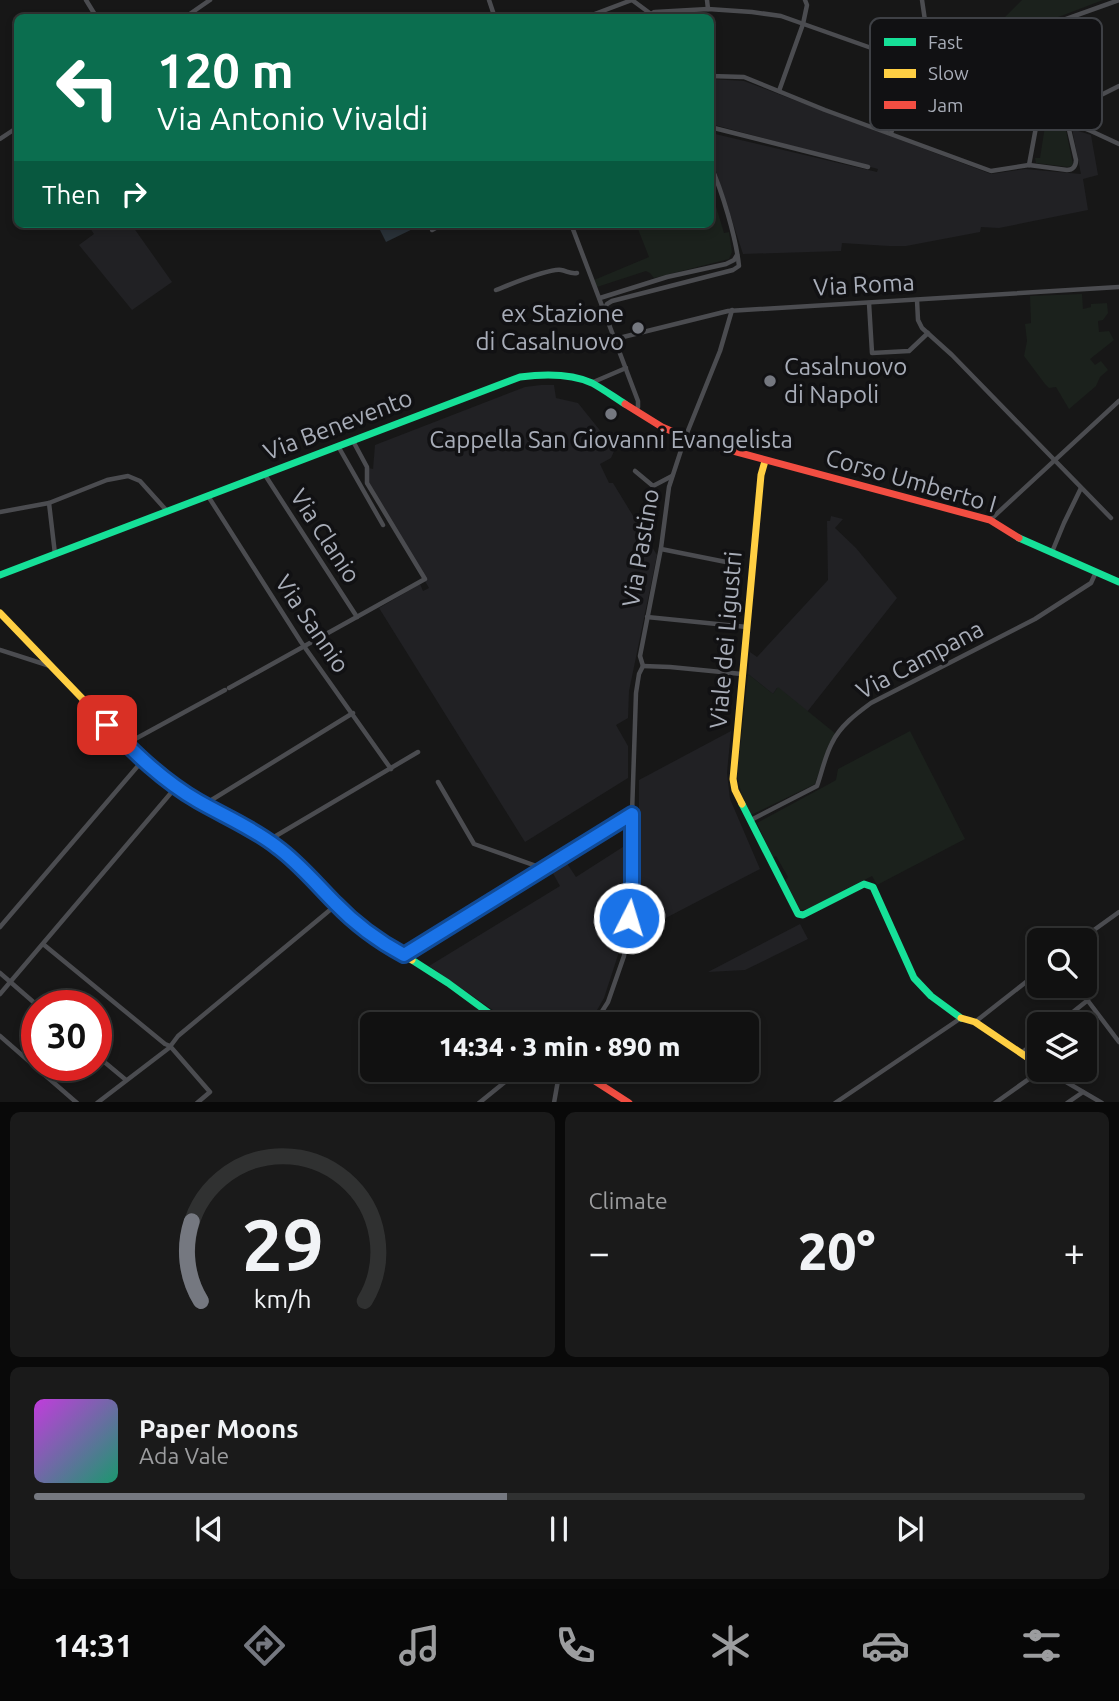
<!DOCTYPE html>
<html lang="en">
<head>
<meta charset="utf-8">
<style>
	:root { --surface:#111; --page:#1a1a1a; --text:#f1f3f6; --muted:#9c9d9f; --line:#303131; --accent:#757880 }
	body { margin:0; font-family:Ubuntu,sans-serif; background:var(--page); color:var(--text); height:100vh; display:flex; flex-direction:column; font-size:26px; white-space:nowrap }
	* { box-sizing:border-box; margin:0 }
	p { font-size:23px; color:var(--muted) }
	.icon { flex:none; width:38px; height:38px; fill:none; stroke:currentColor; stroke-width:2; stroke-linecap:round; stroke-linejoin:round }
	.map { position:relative; height:1102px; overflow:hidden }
	.sheet { display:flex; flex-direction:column; gap:10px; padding:10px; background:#090909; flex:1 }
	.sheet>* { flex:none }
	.banner { position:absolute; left:14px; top:14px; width:700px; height:214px; border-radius:10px; box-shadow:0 4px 10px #0003,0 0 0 2px var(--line); background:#0b6e4f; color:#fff; overflow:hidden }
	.controls { position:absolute; left:1027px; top:928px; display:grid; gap:14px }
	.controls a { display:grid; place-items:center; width:70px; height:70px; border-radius:10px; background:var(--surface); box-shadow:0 4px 10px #0003,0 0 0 2px var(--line); font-size:35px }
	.speed { position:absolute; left:21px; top:990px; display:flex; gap:14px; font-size:35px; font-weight:700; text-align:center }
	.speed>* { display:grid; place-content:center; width:91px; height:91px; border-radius:50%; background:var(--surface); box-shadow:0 4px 10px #0003,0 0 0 2px var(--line); line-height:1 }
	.speed .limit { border:10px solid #d22; background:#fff; color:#111 }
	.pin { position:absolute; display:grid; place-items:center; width:60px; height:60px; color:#fff; margin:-30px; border-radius:14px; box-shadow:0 4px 10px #0006 }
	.me { position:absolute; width:77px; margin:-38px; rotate:5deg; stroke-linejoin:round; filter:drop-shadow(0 0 5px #0008) }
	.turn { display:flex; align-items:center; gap:24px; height:147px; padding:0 28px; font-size:32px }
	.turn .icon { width:91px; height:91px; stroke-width:2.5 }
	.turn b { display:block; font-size:49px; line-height:60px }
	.then { display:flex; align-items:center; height:66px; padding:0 28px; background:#0003; gap:14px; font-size:26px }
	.big { font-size:52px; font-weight:800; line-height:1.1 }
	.sheet .card { flex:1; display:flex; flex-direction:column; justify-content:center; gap:10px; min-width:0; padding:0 24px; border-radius:10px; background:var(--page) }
	.sheet .dial { align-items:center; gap:0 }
	.dial svg { height:182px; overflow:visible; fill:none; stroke:var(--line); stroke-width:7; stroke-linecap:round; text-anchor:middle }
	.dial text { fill:var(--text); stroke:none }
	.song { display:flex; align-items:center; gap:21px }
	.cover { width:84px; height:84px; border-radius:10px; background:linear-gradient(135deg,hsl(290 70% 55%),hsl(160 70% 35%)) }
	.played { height:7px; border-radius:4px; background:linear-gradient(90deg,var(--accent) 45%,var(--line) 45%) }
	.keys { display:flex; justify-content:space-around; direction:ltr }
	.heat { display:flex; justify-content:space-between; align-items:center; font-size:38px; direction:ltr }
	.sheet .tiles { flex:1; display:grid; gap:10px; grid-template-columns:1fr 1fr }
	.card:last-child { grid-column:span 2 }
	.trip { position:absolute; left:360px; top:1012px; width:399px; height:70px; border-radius:10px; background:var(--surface); box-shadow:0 4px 10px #0003,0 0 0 2px var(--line); font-weight:800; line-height:70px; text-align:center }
	.tabs { display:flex; height:112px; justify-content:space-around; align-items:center; background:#070707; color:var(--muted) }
	.tabs .icon { width:49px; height:49px }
	.tabs .selected { color:var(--accent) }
	.tabs b { font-size:32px; color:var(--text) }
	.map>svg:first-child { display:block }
	.built { fill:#212124 }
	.green { fill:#1b211c }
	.water { fill:#2a3239 }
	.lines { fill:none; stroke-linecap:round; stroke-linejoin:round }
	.street { stroke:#4b4c50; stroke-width:4.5 }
	.fast { stroke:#16e098; stroke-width:7 }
	.slow { stroke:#ffcf43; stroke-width:7 }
	.jam { stroke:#f24e42; stroke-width:7 }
	.route-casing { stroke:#114b97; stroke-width:18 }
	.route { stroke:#1a73e8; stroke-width:12 }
	.poi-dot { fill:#757880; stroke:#111113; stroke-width:2.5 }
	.labels { text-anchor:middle; stroke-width:7; stroke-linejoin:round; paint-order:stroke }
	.street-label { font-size:24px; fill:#a8adb8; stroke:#111113 }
	.poi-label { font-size:24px; fill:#a8adb8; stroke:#111113; text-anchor:end }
	.key { fill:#111113; stroke:#3e4045; stroke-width:2 }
	.key-label { font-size:19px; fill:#a8adb8 }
</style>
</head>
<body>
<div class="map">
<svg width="1119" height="1103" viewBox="0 0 1119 1103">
	<rect width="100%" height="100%" fill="#171717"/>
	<g class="built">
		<polygon points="711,79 744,81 991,174 1025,169 1081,174 1072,129 1091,135 1098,175 1083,179 1088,210 999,228 981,227 980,232 906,246 889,246 842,243 841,251 743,254 711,156 711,133 877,172 878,169 711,124"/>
		<polygon points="87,224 131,224 172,282 132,310 79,245 94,234"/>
		<polygon points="541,385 554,385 556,398 578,403 615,449 611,458 600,464 609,483 613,483 657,555 629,691 628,718 616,725 628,746 628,778 525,842 379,608 420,584 423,591 429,588 369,483 365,467 373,469 375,445 525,387"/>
		<polygon points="831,516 843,519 835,528 856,548 897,598 807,712 777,688 773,694 748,674 750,652 757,657 828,580 827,521 830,521"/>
		<polygon points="731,731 727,773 730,799 760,869 633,935 639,850 639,780"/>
		<polygon points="626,845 624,900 618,955 604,998 589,1024 513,1024 429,966 560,886 550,868 561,861 564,859 576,877"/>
		<polygon points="800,924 808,939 745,970 708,972"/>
	</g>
	<g class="green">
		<polygon points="1022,0 1103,0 1019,32 1005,17"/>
		<polygon points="1044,119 1065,126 1073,164 1072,166 1068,167 1036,163 1035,158 1040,158 1045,126 1041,125 1042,120"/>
		<polygon points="711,190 724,233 729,232 732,252 729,259 654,278 650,273 646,271 597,287 594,280 649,257 636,224 710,224"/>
		<polygon points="1082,294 1083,309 1091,307 1091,304 1107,303 1108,313 1103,320 1098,321 1099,332 1109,331 1114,340 1090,359 1095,365 1101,361 1108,370 1100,377 1096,386 1069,409 1056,387 1049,388 1045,384 1024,356 1027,341 1025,324 1031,323 1030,296"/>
		<polygon points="748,674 773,694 778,687 836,734 828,746 815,784 751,815 742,796 737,776"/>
		<polygon points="910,731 965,839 877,885 872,876 808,909 800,910 785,881 788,877 776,856 773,858 757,823 829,784 836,780 838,769"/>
	</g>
	<polygon class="water" points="377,224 423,224 386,242"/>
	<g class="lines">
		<g class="street">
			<polyline points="86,0 97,18"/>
			<polyline points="489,0 495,18"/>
			<polyline points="632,0 651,14"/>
			<polyline points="707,0 708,9"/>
			<polyline points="922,0 929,48"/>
			<polyline points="655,12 708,9 752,12 781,16 877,50 1011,100 1091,131 1119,144"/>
			<polyline points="184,18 210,0"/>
			<polyline points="584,18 632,0"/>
			<polyline points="651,18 651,14 654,12 657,14 657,18"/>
			<polyline points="986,31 993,45"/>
			<polyline points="883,50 993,45 1119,0"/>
			<polyline points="936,71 934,68 932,56 936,51 942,48"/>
			<path d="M710 76 744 77 825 110 991 171 1029 165 1067 170C1073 170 1076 166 1076 160L1067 121"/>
			<polyline points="779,91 803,24 807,5 805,0"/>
			<polyline points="1057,117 1119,86"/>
			<polyline points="710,127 868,167"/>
			<polyline points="891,133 917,65 924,59 929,48"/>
			<polyline points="0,139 18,127"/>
			<polyline points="1029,165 1039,111"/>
			<polyline points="571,224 638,401 638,407 636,411"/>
			<polyline points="432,230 443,224"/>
			<path d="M496 290C509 285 549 268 561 270 567 271 570 274 577 273"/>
			<polyline points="600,298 667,277 726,264 734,260 737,255"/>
			<polyline points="917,300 918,320 922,328 952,355 1111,518"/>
			<polyline points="869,303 872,353 909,351 928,333"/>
			<path d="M604 310 607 304 612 301 733 270 739 266C736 237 722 191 710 164"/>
			<polyline points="615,339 728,311 1119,287"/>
			<polyline points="591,383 626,368"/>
			<polyline points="338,446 383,525"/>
			<polyline points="635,471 653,486 672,476"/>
			<polyline points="265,475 357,617"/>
			<polyline points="208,496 301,642 391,769"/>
			<polyline points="49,503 55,554"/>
			<polyline points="0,512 49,503 107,480 128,476 140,481 167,511"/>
			<polyline points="990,520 1119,401"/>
			<polyline points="661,549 726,562"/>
			<polyline points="1052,552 1064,523 1081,488"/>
			<polyline points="647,617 747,627"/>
			<polyline points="0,650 50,666"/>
			<polyline points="643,666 640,656 661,548 669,487 685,438 720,351 732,310"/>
			<polyline points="643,666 670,667 742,674"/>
			<polyline points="229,688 425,579 367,483 367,467 353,441"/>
			<polyline points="126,744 225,690"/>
			<polyline points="438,782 474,844 542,868"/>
			<polyline points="205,804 353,713"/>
			<path d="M751 820 817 786C822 772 825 756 832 743 840 726 856 714 871 703L1035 619 1091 583 1096 572"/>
			<polyline points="269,840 418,752"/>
			<polyline points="0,927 143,760"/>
			<polyline points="1080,940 1119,912"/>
			<polyline points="43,944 165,1044 170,1046 210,1092 197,1103"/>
			<polyline points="404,955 632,814"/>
			<polyline points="0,973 38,1006"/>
			<polyline points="1076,985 1119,1042"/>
			<polyline points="0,994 176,787"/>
			<polyline points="975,1022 1040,971"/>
			<polyline points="594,1024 608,1002 624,956 632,899 632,814 636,693 639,674 643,666"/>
			<polyline points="1058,1024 1088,1000"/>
			<polyline points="0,1036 77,1103"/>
			<polyline points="1021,1053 1040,1039"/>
			<polyline points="96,1055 126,1080"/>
			<polyline points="1044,1069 1102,1103"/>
			<polyline points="97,1103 169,1048 178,1036 336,905"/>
			<polyline points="479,1103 521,1069"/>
			<polyline points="554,1103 560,1069"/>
			<polyline points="835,1103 961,1018"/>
			<polyline points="995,1103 1043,1069"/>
			<polyline points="1067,1103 1083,1092"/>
		</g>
		<g class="fast">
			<polyline points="1019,538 1119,582"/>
			<path d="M0 575 520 377C543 374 570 373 592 383 603 389 614 397 625 404"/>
			<polyline points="742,804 798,914 803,915 864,884 873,887 914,978 931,996 961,1018"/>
			<polyline points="412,960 448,983 504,1024"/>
		</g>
		<g class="slow">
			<polyline points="0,613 126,744 165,779 196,800 269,840 300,867 336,905 369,934 412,960"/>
			<polyline points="742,804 735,790 733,779 761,475 765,461"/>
			<polyline points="961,1018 975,1022 1040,1066"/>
		</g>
		<g class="jam">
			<polyline points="625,404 662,427 692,440 990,520 1019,538"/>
			<polyline points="572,1069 595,1081 629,1103"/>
		</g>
	</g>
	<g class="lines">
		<defs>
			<path id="route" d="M107 725C135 753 163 781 198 801 224 816 253 828 277 847 299 863 316 884 335 903 355 924 378 941 404 955L632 814V899L629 918"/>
		</defs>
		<use href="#route" class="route-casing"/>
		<use href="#route" class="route"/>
	</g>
	<g class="poi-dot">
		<circle cx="638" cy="328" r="7"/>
		<circle cx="770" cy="381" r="7"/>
		<circle cx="611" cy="414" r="7"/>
	</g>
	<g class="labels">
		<g class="street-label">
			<text transform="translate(864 285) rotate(-3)" y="8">Via Roma</text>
			<text transform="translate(338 425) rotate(-21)" y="8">Via Benevento</text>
			<text transform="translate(911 481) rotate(16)" y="8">Corso Umberto I</text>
			<text transform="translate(325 536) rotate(57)" y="8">Via Clanio</text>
			<text transform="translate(641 548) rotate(-80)" y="8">Via Pastino</text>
			<text transform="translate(312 624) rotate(56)" y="8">Via Sannio</text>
			<text transform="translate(726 640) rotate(-85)" y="8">Viale dei Ligustri</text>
			<text transform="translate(920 660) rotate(-28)" y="8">Via Campana</text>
		</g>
		<g class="poi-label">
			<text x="624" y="322">ex Stazione<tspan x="624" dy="28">di Casalnuovo</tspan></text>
			<text x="784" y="375" text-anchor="start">Casalnuovo<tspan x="784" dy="28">di Napoli</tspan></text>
			<text x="611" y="448" text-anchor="middle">Cappella San Giovanni Evangelista</text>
		</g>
	</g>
	<rect x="870" y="18" width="232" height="112" rx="10" class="key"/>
	<rect x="884" y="38" width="32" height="8" fill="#16e098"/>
	<rect x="884" y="69" width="32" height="9" fill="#ffcf43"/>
	<rect x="884" y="101" width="32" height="8" fill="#f24e42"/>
	<g class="key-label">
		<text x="928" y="49">Fast</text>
		<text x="928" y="80">Slow</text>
		<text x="928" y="112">Jam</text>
	</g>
</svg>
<div class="controls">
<a><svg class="icon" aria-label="search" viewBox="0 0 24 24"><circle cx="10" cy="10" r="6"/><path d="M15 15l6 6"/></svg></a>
<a><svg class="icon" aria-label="layers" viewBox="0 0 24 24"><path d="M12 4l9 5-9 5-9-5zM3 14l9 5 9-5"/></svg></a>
</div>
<div class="speed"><div class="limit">30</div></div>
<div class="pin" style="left:107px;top:725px;background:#d93025"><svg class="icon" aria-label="arrive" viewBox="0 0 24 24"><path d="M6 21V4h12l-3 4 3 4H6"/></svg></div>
<svg class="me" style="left:629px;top:918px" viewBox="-20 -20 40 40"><circle r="17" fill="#1a73e8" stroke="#fff" stroke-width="3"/><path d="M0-11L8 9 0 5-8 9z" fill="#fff"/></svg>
<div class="trip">14:34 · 3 min · 890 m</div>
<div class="banner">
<div class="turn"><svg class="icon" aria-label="left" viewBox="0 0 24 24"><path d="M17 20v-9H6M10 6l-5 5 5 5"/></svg><div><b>120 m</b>Via Antonio Vivaldi</div></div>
<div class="then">Then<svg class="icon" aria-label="right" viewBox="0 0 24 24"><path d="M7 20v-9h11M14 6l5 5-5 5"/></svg></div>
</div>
</div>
<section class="sheet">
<div class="tiles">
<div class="card dial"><svg viewBox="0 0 100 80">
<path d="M14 69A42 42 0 1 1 86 69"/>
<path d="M14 69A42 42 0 0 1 10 34" stroke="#757880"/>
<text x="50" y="56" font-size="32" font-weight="700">29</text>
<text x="50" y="72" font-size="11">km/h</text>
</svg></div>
<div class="card"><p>Climate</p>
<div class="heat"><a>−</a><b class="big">20°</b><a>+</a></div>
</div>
<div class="card">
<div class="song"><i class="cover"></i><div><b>Paper Moons</b><p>Ada Vale</p></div></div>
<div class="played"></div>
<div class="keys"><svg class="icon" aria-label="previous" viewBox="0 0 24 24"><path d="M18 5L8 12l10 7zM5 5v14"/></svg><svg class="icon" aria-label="pause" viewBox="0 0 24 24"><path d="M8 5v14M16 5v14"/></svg><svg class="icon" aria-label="next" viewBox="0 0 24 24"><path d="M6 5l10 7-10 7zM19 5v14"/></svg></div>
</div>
</div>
</section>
<nav class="tabs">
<b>14:31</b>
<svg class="icon selected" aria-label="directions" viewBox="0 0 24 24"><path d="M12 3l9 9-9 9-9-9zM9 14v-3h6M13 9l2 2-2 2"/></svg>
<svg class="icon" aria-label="music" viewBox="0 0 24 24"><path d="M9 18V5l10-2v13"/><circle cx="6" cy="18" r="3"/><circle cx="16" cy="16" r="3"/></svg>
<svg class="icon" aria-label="phone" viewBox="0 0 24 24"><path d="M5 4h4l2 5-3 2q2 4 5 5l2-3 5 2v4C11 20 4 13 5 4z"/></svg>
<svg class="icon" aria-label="climate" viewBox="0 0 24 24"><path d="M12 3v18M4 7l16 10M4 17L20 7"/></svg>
<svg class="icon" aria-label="car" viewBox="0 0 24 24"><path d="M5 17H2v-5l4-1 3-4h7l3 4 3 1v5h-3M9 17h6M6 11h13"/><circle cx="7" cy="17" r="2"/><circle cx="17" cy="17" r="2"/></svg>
<svg class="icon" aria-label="filters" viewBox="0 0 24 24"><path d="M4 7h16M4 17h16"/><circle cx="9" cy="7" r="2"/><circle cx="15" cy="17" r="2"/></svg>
</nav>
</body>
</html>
